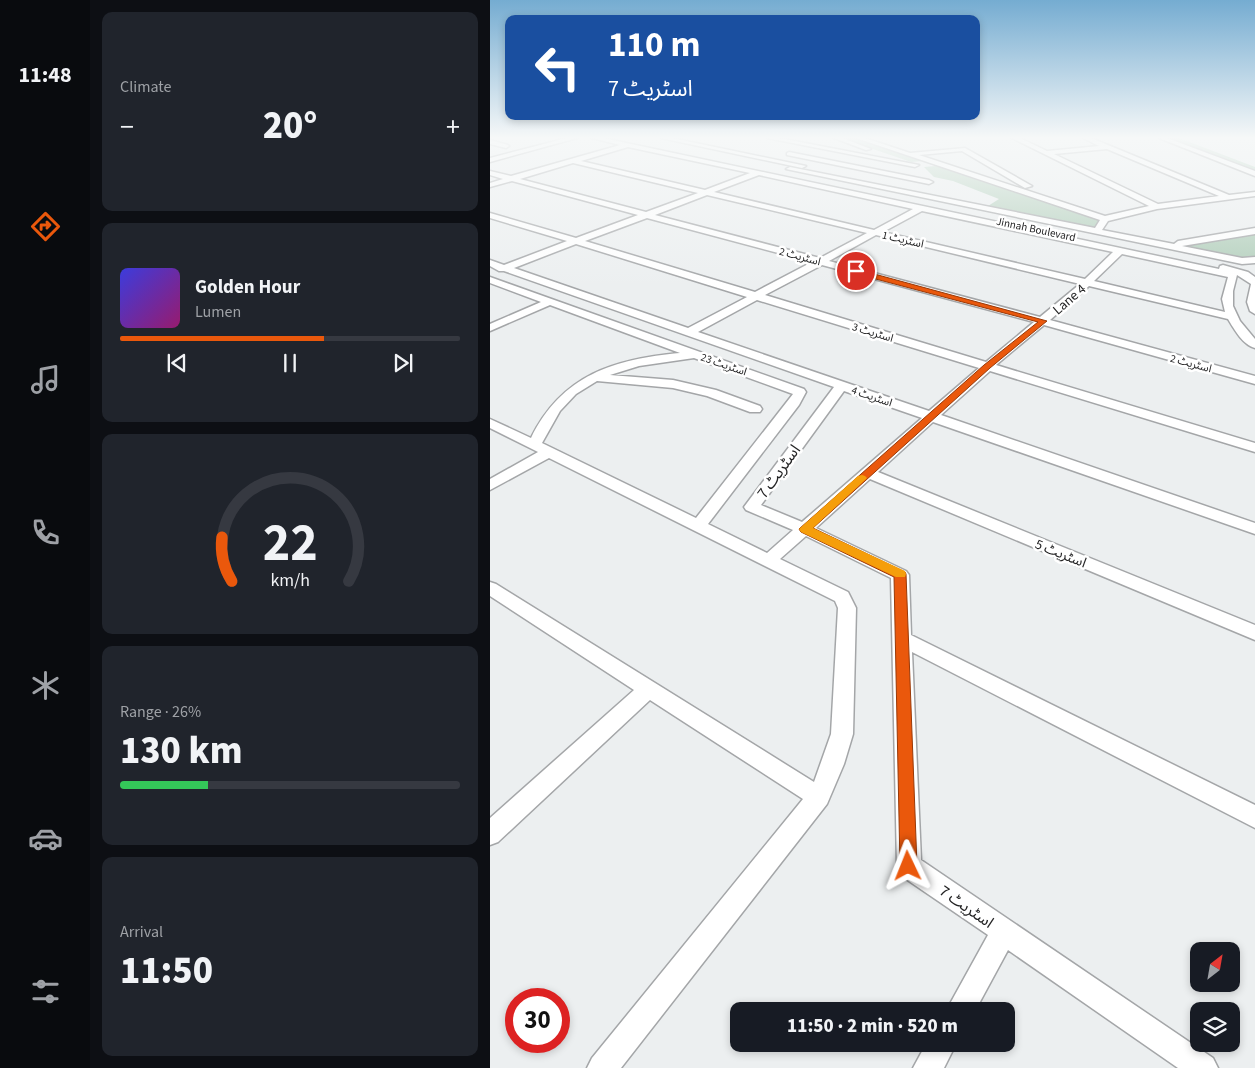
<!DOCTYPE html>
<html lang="en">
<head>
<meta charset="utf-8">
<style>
	:root { --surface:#171b24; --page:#20242c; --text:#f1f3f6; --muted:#9ea1a6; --line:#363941; --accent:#ea580c }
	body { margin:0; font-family:"Source Sans 3","Noto Sans Arabic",sans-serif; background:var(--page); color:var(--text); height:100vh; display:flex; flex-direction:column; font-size:19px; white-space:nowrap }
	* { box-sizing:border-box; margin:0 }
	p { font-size:16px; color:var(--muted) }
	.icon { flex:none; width:28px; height:28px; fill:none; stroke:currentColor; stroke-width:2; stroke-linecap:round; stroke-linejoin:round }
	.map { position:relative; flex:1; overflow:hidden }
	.details { display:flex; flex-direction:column; gap:12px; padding:12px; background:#0d0f14; width:400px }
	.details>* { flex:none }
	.banner { position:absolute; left:15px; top:15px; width:475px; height:105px; border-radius:10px; box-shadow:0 2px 8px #0003; background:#1a4fa0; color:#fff; overflow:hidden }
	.needle { width:32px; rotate:31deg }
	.controls { position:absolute; left:700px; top:942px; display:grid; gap:10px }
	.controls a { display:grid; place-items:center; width:50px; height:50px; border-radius:10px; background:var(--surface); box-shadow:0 2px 8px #0003; font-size:25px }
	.speed { position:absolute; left:15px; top:988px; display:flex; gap:10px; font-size:25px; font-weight:700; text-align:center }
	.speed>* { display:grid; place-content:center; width:65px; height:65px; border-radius:50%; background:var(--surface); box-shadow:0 2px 8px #0003; line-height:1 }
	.speed .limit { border:8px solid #d22; background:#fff; color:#111 }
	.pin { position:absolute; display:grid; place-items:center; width:42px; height:42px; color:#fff; margin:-21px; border:2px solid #fff; border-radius:50%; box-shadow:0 1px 5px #0007 }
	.me { position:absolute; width:55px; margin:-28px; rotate:358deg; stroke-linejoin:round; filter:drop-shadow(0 0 4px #0008) }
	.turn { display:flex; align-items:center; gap:18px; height:105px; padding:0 20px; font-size:22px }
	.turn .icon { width:65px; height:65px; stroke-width:2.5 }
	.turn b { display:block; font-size:35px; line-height:42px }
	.big { font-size:38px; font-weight:800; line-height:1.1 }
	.details .tile { flex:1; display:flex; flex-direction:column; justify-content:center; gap:8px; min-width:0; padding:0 18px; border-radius:10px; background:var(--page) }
	.details .dial { align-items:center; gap:0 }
	.dial svg { height:130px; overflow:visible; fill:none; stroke:var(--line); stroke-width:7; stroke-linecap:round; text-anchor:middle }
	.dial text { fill:var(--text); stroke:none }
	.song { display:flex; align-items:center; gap:15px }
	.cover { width:60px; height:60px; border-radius:8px; background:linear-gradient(135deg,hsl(240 70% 55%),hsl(320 70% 35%)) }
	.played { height:5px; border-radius:2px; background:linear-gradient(90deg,var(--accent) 60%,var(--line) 60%) }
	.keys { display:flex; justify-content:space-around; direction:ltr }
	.heat { display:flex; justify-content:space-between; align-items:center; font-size:28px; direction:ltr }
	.charge { height:8px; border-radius:4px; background:linear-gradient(90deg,#34c759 26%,var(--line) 0) }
	.trip { position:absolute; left:240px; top:1002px; width:285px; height:50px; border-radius:10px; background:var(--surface); box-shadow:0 2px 8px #0003; font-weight:800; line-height:50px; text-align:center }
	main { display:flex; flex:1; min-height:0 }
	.tab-bar { display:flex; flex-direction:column; width:90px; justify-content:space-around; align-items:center; background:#090b0e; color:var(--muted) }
	.tab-bar .icon { width:35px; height:35px }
	.tab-bar .current { color:var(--accent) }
	.tab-bar b { font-size:22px; color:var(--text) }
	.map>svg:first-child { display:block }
	.green { fill:#b1ceba }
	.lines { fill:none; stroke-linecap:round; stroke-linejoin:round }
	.minor-casing { stroke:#a4a6a8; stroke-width:3 }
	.minor { fill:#fff; fill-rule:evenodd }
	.route { fill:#ea580c; stroke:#983908 }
	.slow { fill:#f59e0b }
	.labels { text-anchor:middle; stroke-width:5; stroke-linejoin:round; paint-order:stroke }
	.far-street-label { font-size:11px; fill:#232324; stroke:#fff }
	.street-label { font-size:14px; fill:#232324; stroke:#fff }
	.near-street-label { font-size:16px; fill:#232324; stroke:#fff }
</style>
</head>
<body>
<main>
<nav class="tab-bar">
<b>11:48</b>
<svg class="icon current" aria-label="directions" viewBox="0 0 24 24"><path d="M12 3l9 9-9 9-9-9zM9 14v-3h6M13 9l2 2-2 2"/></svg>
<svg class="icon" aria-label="music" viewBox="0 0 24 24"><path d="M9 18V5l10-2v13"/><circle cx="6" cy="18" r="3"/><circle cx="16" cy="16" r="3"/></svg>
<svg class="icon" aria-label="phone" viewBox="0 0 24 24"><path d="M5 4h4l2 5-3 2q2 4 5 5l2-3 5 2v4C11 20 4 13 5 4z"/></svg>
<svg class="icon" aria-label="climate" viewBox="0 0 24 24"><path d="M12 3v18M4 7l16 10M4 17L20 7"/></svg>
<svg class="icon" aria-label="car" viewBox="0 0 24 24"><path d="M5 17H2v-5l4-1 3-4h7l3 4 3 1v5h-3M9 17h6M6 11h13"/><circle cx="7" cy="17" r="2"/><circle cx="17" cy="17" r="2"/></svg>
<svg class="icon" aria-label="filters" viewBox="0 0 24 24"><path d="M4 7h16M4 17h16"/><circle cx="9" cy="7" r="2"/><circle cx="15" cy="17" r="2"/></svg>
</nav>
<section class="details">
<div class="tile"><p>Climate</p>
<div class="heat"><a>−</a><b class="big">20°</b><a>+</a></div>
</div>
<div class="tile">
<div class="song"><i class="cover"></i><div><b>Golden Hour</b><p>Lumen</p></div></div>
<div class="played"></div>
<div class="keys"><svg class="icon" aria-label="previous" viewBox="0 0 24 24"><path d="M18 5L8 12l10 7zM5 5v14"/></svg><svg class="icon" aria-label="pause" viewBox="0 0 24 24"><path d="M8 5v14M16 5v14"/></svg><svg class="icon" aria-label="next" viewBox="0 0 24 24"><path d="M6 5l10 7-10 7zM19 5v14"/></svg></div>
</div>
<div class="tile dial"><svg viewBox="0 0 100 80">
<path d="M14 69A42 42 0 1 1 86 69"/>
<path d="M14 69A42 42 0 0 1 8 42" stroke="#ea580c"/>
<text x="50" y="56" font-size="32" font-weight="700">22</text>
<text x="50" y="72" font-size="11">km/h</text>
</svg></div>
<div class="tile"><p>Range · 26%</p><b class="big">130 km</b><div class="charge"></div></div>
<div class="tile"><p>Arrival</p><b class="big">11:50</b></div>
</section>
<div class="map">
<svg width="765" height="1068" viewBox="0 0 765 1068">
	<rect width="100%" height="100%" fill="#eceff0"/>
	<g class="green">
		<polygon points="351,138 367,138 433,161 421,162"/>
		<polygon points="677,138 689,138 765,167 765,172"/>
		<polygon points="445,166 452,167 611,220 603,228 498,206 509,199 463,181 444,177 434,167"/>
		<polygon points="765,233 765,260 758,261 680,246"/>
	</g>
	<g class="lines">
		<defs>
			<g id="minor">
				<polygon points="77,138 87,138 0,162 0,158"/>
				<path d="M102 138H113L729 269 730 266 733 265 758 272 765 277V314L760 311 757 302 761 284 747 275 743 291V306L750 321 765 339V348C753 345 744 329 738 319L599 286 560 320 765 376V384L554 325 506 365 765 443V452L500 371 451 415 765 523V534L443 422 388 472 765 625V640L380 479 326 528 416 571 419 575 421 635 765 805V828L422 652 431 860 723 1058 728 1068H688L518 950 485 1011H456L498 935 410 875 407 866 401 578 316 536 290 559 358 592 366 608 363 734 354 764 337 804 131 1068H97L102 1058 313 799 160 700 8 842 0 845V818L144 690 0 596V582L6 584 324 782 341 734 348 608 345 601 59 458 0 490V479L48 452 0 428V419L41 438C72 375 124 359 190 353L60 305 0 331V324L51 302 0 283V277L314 389 316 392 309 405 218 524 277 553 303 530 256 510 254 507 344 387 14 271H9L0 266V260L14 265 77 241 0 218V213L86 238 148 215 22 181 0 187V183L13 179 0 175V171L21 176 130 145ZM138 147 260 173 215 190 91 161ZM83 163 208 193 156 212 30 179ZM269 175 423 209 384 230 224 192ZM217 195 377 233 330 258 165 215ZM432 211 623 252 595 279 393 232ZM157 218 322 262 265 292 95 241ZM386 235 590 284 550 317 339 261ZM86 244 257 297 198 328 24 268ZM632 254 738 277 732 299 735 312 604 281ZM332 265 544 322 496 362 275 295ZM267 300 489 368 439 411 208 332ZM204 358 303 394 206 518 52 443 70 411 86 394 107 381 183 388 217 396 260 412H270L272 409 270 406 226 390 183 380 120 375 149 366ZM354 391 432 418 312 522 271 505Z"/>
				<polygon points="171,138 182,138 316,166 312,168"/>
				<polygon points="277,138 289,138 429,165 425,167"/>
				<polygon points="344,138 352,138 381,149 376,150"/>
				<path d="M366 138H375L420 153 475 148 542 186 535 188 472 151 429 155 615 216 659 206 522 138H530L557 151 609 146 593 138H601L739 195 765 192V196L667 209 618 221 612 230 684 244 688 241 765 228V234L692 246 752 258 765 257V263L752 264 296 169 300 167 605 228 610 220ZM617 149 729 196 668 204 564 154Z"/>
				<polygon points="669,138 677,138 765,171 765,176"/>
				<polygon points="0,140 18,145 19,146 16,148 0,144"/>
				<polygon points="299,152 439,180 443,182 439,184 297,155 297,153"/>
				<polygon points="436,1044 466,1044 454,1068 423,1068"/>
			</g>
		</defs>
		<use href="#minor" class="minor-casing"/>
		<use href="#minor" class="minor"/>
	</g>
	<linearGradient id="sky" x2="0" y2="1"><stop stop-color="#75acd1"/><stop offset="0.48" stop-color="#f6f8f8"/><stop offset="1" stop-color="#f6f8f8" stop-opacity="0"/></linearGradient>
	<rect width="765" height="287" fill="url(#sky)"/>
	<polygon class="route" points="366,269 557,321 500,368 323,528 415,572 416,574 427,866 425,872 418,874 412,872 410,866 404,577 311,532 309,529 494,365 548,322 363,273 362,271"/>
	<polygon class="slow" points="372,475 375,476 377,478 375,480 323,528 415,571 416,574 415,577 406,577 311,532 309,529 368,476"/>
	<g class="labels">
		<g class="far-street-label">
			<text transform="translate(546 229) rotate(12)" y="4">Jinnah Boulevard</text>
			<text transform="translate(413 239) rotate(13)" y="4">اسٹریٹ 1</text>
			<text transform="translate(310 256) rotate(15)" y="4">اسٹریٹ 2</text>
			<text transform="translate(383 332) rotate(17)" y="4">اسٹریٹ 3</text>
			<text transform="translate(701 363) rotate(15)" y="4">اسٹریٹ 2</text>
			<text transform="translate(234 364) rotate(19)" y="4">اسٹریٹ 23</text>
			<text transform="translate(382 396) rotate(19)" y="4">اسٹریٹ 4</text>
		</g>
		<g class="street-label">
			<text transform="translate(579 299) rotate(-41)" y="5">Lane 4</text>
			<text transform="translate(571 553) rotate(22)" y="5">اسٹریٹ 5</text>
		</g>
		<g class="near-street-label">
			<text transform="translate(288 471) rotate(-54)" y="6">اسٹریٹ 7</text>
			<text transform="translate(477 906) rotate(35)" y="6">اسٹریٹ 7</text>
		</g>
	</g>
</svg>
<div class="controls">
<a><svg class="needle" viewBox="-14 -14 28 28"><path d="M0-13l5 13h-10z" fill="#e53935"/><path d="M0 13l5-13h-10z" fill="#9ea1a6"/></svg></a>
<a><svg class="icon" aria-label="layers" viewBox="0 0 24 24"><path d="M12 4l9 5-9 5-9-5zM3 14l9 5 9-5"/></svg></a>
</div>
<div class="speed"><div class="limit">30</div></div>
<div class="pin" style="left:366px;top:271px;background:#d93025"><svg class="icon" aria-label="arrive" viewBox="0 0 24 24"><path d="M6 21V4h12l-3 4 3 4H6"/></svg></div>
<svg class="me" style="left:418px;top:866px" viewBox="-20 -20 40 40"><path d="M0-17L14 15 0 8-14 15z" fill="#ea580c" stroke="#fff" stroke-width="4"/></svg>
<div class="trip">11:50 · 2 min · 520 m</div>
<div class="banner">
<div class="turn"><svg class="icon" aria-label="left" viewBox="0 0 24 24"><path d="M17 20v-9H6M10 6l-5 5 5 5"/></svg><div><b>110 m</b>اسٹریٹ 7</div></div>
</div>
</div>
</main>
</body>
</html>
